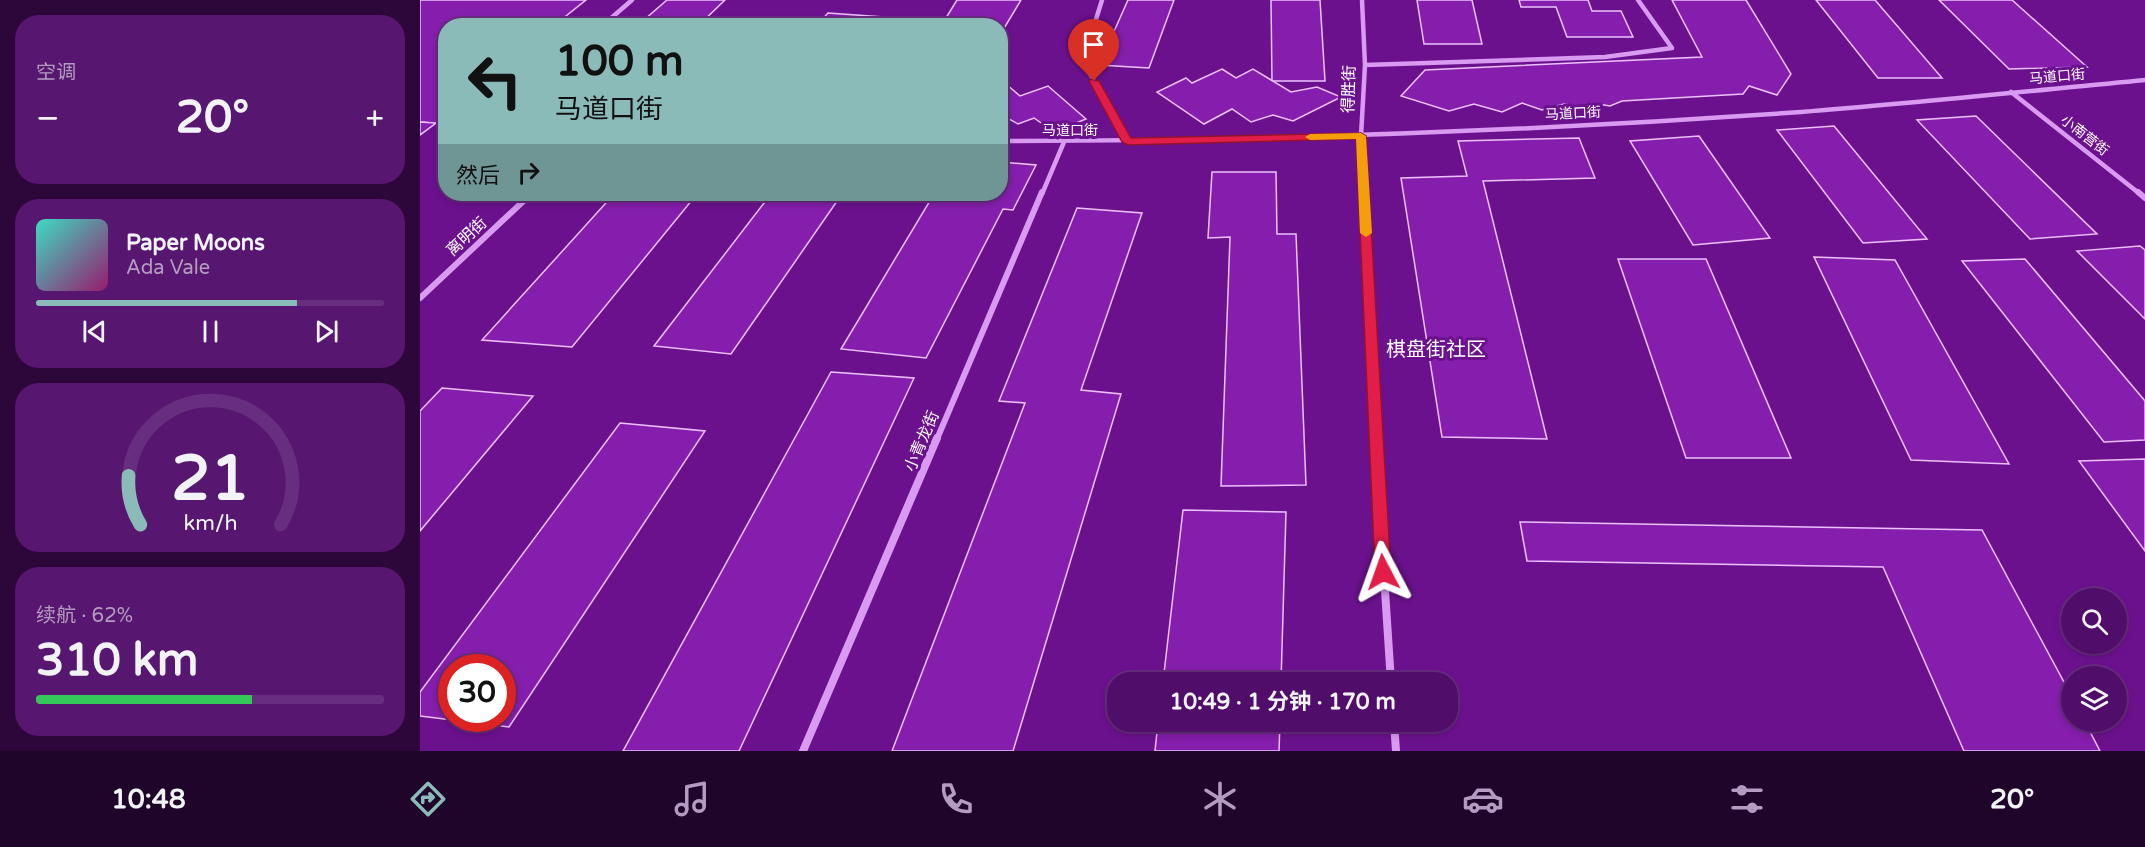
<!DOCTYPE html>
<html lang="zh">
<head>
<meta charset="utf-8">
<style>
	:root { --surface:#510d6a; --page:#571670; --text:#f1f3f6; --muted:#b49cc1; --line:#672d7e; --accent:#8bbbb9 }
	body { margin:0; font-family:"Varela Round","Noto Sans SC",sans-serif; background:var(--page); color:var(--text); height:100vh; display:flex; flex-direction:column; font-size:22px; white-space:nowrap }
	* { box-sizing:border-box; margin:0 }
	p { font-size:20px; color:var(--muted) }
	.icon { flex:none; width:33px; height:33px; fill:none; stroke:currentColor; stroke-width:2; stroke-linecap:round; stroke-linejoin:round }
	.map { position:relative; flex:1; overflow:hidden }
	.panel { display:flex; flex-direction:column; gap:15px; padding:15px; background:#2d073a; width:420px }
	.panel>* { flex:none }
	.top-card { position:absolute; left:18px; top:18px; width:570px; height:183px; border-radius:24px; box-shadow:0 3px 9px #0003,0 0 0 2px var(--line); background:#8bbbb9; color:#111; overflow:hidden }
	.fabs { position:absolute; left:1641px; top:588px; display:grid; gap:12px }
	.fabs a { display:grid; place-items:center; width:66px; height:66px; border-radius:50%; background:var(--surface); box-shadow:0 3px 9px #0003,0 0 0 2px var(--line); font-size:30px }
	.speed { position:absolute; left:18px; top:654px; display:flex; gap:12px; font-size:30px; font-weight:700; text-align:center }
	.speed>* { display:grid; place-content:center; width:78px; height:78px; border-radius:50%; background:var(--surface); box-shadow:0 3px 9px #0003,0 0 0 2px var(--line); line-height:1 }
	.speed .limit { border:9px solid #d22; background:#fff; color:#111 }
	.pin { position:absolute; display:grid; place-items:center; width:51px; height:51px; color:#fff; margin:-62px -26px; border-radius:50% 50% 50% 0; rotate:-45deg; box-shadow:0 0 6px #0007 }
	.pin .icon { rotate:45deg }
	.me { position:absolute; width:66px; margin:-33px; rotate:356deg; stroke-linejoin:round; filter:drop-shadow(0 0 4px #0008) }
	.turn { display:flex; align-items:center; gap:21px; height:126px; padding:0 18px; font-size:27px }
	.turn .icon { width:78px; height:78px; stroke-width:2.5 }
	.turn b { display:block; font-size:42px; line-height:51px }
	.then { display:flex; align-items:center; height:57px; padding:0 18px; background:#0003; gap:12px; font-size:22px }
	.big { font-size:45px; font-weight:700; line-height:1.1 }
	.panel .widget { flex:1; display:flex; flex-direction:column; justify-content:center; gap:9px; min-width:0; padding:0 21px; border-radius:24px; background:var(--page) }
	.panel .dial { align-items:center; gap:0 }
	.dial svg { height:156px; overflow:visible; fill:none; stroke:var(--line); stroke-width:7; stroke-linecap:round; text-anchor:middle }
	.dial text { fill:var(--text); stroke:none }
	.song { display:flex; align-items:center; gap:18px }
	.cover { width:72px; height:72px; border-radius:9px; background:linear-gradient(135deg,hsl(170 70% 55%),hsl(320 70% 35%)) }
	.played { height:6px; border-radius:3px; background:linear-gradient(90deg,var(--accent) 75%,var(--line) 75%) }
	.keys { display:flex; justify-content:space-around; direction:ltr }
	.heat { display:flex; justify-content:space-between; align-items:center; font-size:33px; direction:ltr }
	.charge { height:9px; border-radius:4px; background:linear-gradient(90deg,#34c759 62%,var(--line) 0) }
	.trip { position:absolute; left:687px; top:672px; width:351px; height:60px; border-radius:24px; background:var(--surface); box-shadow:0 3px 9px #0003,0 0 0 2px var(--line); font-weight:700; line-height:60px; text-align:center }
	.tabs { display:flex; height:96px; justify-content:space-around; align-items:center; background:#20052a; color:var(--muted) }
	.tabs .icon { width:42px; height:42px }
	.tabs .selected { color:var(--accent) }
	.tabs b { font-size:27px; color:var(--text) }
	main { display:flex; flex:1; min-height:0 }
	.map>svg:first-child { display:block }
	.building { fill:#851ead; stroke:#ecc1fd; stroke-width:1.5; fill-rule:evenodd }
	.lines { fill:none; stroke-linecap:round; stroke-linejoin:round }
	.minor-far2 { stroke:#d99af2; stroke-width:4.5 }
	.minor-far1 { stroke:#d99af2; stroke-width:6 }
	.minor { stroke:#d99af2; stroke-width:8 }
	.route { fill:#e11d48; stroke:#92132f; stroke-width:1.5 }
	.slow { fill:#f59e0b }
	.labels { text-anchor:middle; stroke-width:6; stroke-linejoin:round; paint-order:stroke }
	.far-street-label { font-size:14px; fill:#fff; stroke:#6c118e }
	.street-label { font-size:16px; fill:#fff; stroke:#6c118e }
	.quarter-label { font-size:20px; fill:#fff; stroke:#6c118e }
</style>
</head>
<body>
<main>
<section class="panel">
<div class="widget"><p>空调</p>
<div class="heat"><a>−</a><b class="big">20°</b><a>+</a></div>
</div>
<div class="widget">
<div class="song"><i class="cover"></i><div><b>Paper Moons</b><p>Ada Vale</p></div></div>
<div class="played"></div>
<div class="keys"><svg class="icon" aria-label="previous" viewBox="0 0 24 24"><path d="M18 5L8 12l10 7zM5 5v14"/></svg><svg class="icon" aria-label="pause" viewBox="0 0 24 24"><path d="M8 5v14M16 5v14"/></svg><svg class="icon" aria-label="next" viewBox="0 0 24 24"><path d="M6 5l10 7-10 7zM19 5v14"/></svg></div>
</div>
<div class="widget dial"><svg viewBox="0 0 100 80">
<path d="M14 69A42 42 0 1 1 86 69"/>
<path d="M14 69A42 42 0 0 1 8 44" stroke="#8bbbb9"/>
<text x="50" y="56" font-size="32" font-weight="700">21</text>
<text x="50" y="72" font-size="11">km/h</text>
</svg></div>
<div class="widget"><p>续航 · 62%</p><b class="big">310 km</b><div class="charge"></div></div>
</section>
<div class="map">
<svg width="1725" height="751" viewBox="0 0 1725 751">
	<rect width="100%" height="100%" fill="#6c118e"/>
	<g class="building">
		<polygon points="0,0 166,0 141,20 165,23 162,26 26,26 26,124 0,122"/>
		<polygon points="247,0 305,0 278,26 217,26"/>
		<polygon points="537,0 601,0 580,35 580,26 521,26"/>
		<polygon points="708,0 754,0 729,68 679,65"/>
		<polygon points="851,0 900,0 905,81 852,81"/>
		<polygon points="997,0 1052,0 1062,44 1004,44"/>
		<polygon points="1099,0 1168,0 1172,11 1201,11 1213,37 1147,37 1136,7 1101,7"/>
		<polygon points="1252,0 1326,0 1371,74 1357,95 1329,86 1323,94 1202,101 1190,106 1172,103 1164,108 1144,104 1122,110 1102,103 1082,112 1054,104 1029,111 981,96 1005,70 1282,57"/>
		<polygon points="1396,0 1455,0 1522,78 1458,78"/>
		<polygon points="1519,0 1592,0 1667,67 1589,69"/>
		<polygon points="408,13 463,17 456,26 396,26"/>
		<polygon points="802,69 816,78 833,69 871,92 897,87 921,97 873,121 853,115 831,122 812,109 784,124 737,92 766,78 772,83"/>
		<polygon points="586,84 600,96 628,86 666,119 634,132 614,118 598,124 584,116 580,117 580,87"/>
		<polygon points="1556,116 1677,234 1610,239 1497,120"/>
		<polygon points="0,122 16,123 0,135"/>
		<polygon points="1414,126 1507,239 1443,243 1357,130"/>
		<polygon points="1279,136 1350,238 1273,245 1210,141"/>
		<polygon points="1159,138 1175,178 1063,181 1127,439 1022,437 981,178 1047,176 1038,141"/>
		<polygon points="580,162 616,165 593,210 583,209 506,358 421,349 511,199 527,201 531,194 580,194"/>
		<polygon points="792,172 856,172 857,234 876,234 886,485 801,486 810,237 788,238"/>
		<polygon points="194,194 277,194 152,347 62,340"/>
		<polygon points="351,194 422,194 311,354 234,346"/>
		<polygon points="657,208 722,213 661,390 701,394 593,751 472,751 605,403 579,401"/>
		<polygon points="1720,246 1725,250 1725,319 1657,251"/>
		<polygon points="1394,257 1475,260 1589,464 1491,460"/>
		<polygon points="1198,259 1286,259 1371,458 1266,458"/>
		<polygon points="1605,259 1725,401 1725,440 1684,442 1542,261"/>
		<polygon points="411,372 494,378 319,751 203,751"/>
		<polygon points="22,388 113,396 0,531 0,411"/>
		<path d="M200 423 285 431 89 727 0 716V692ZM32 668H82V718H32Z"/>
		<polygon points="1725,459 1725,551 1659,461"/>
		<polygon points="763,510 866,512 861,682 743,682"/>
		<polygon points="1100,522 1562,530 1652,697 1652,722 1665,722 1680,751 1544,751 1463,567 1107,561"/>
		<polygon points="738,722 860,722 859,751 735,751"/>
	</g>
	<g class="lines">
		<g class="minor-far2">
			<polyline points="682,0 663,61 708,142"/>
			<polyline points="942,0 945,65 941,136 944,194"/>
			<polyline points="182,26 212,0"/>
			<polyline points="945,65 1185,57 1252,48 1218,0"/>
			<polyline points="1591,92 1720,194"/>
			<path d="M580 141C847 141 1114 131 1381 112 1496 103 1610 91 1725 80"/>
			<polyline points="622,194 644,142"/>
		</g>
		<g class="minor-far1">
			<polyline points="944,192 955,439"/>
			<polyline points="1718,192 1725,198"/>
			<polyline points="0,298 111,194"/>
			<polyline points="517,439 622,192"/>
		</g>
		<g class="minor">
			<polyline points="955,438 971,682"/>
			<polyline points="974,722 976,751"/>
			<polyline points="383,751 517,438"/>
		</g>
	</g>
	<polygon class="route" points="671,79 679,81 711,138 941,133 946,136 971,572 969,577 963,579 957,577 955,572 936,139 708,145 702,142 669,81"/>
	<polygon class="slow" points="941,133 946,136 952,233 946,237 940,233 936,139 890,140 885,137 890,134"/>
	<g class="labels">
		<g class="far-street-label">
			<text transform="translate(1637 76) rotate(-5)" y="5">马道口街</text>
			<text transform="translate(1153 113) rotate(-3)" y="5">马道口街</text>
			<text x="650" y="135">马道口街</text>
			<text transform="translate(1665 135) rotate(38)" y="5">小南营街</text>
		</g>
		<g class="street-label">
			<text transform="translate(928 89) rotate(-88)" y="6">得胜街</text>
			<text transform="translate(46 236) rotate(-43)" y="6">离明街</text>
			<text transform="translate(501 441) rotate(-67)" y="6">小青龙街</text>
		</g>
		<g class="quarter-label">
			<text x="1016" y="356">棋盘街社区</text>
		</g>
	</g>
</svg>
<div class="fabs">
<a><svg class="icon" aria-label="search" viewBox="0 0 24 24"><circle cx="10" cy="10" r="6"/><path d="M15 15l6 6"/></svg></a>
<a><svg class="icon" aria-label="layers" viewBox="0 0 24 24"><path d="M12 4l9 5-9 5-9-5zM3 14l9 5 9-5"/></svg></a>
</div>
<div class="speed"><div class="limit">30</div></div>
<div class="pin" style="left:674px;top:81px;background:#d93025"><svg class="icon" aria-label="arrive" viewBox="0 0 24 24"><path d="M6 21V4h12l-3 4 3 4H6"/></svg></div>
<svg class="me" style="left:963px;top:572px" viewBox="-20 -20 40 40"><path d="M0-17L14 15 0 8-14 15z" fill="#e11d48" stroke="#fff" stroke-width="4"/></svg>
<div class="trip">10:49 · 1 分钟 · 170 m</div>
<div class="top-card">
<div class="turn"><svg class="icon" aria-label="left" viewBox="0 0 24 24"><path d="M17 20v-9H6M10 6l-5 5 5 5"/></svg><div><b>100 m</b>马道口街</div></div>
<div class="then">然后<svg class="icon" aria-label="right" viewBox="0 0 24 24"><path d="M7 20v-9h11M14 6l5 5-5 5"/></svg></div>
</div>
</div>
</main>
<nav class="tabs">
<b>10:48</b>
<svg class="icon selected" aria-label="directions" viewBox="0 0 24 24"><path d="M12 3l9 9-9 9-9-9zM9 14v-3h6M13 9l2 2-2 2"/></svg>
<svg class="icon" aria-label="music" viewBox="0 0 24 24"><path d="M9 18V5l10-2v13"/><circle cx="6" cy="18" r="3"/><circle cx="16" cy="16" r="3"/></svg>
<svg class="icon" aria-label="phone" viewBox="0 0 24 24"><path d="M5 4h4l2 5-3 2q2 4 5 5l2-3 5 2v4C11 20 4 13 5 4z"/></svg>
<svg class="icon" aria-label="climate" viewBox="0 0 24 24"><path d="M12 3v18M4 7l16 10M4 17L20 7"/></svg>
<svg class="icon" aria-label="car" viewBox="0 0 24 24"><path d="M5 17H2v-5l4-1 3-4h7l3 4 3 1v5h-3M9 17h6M6 11h13"/><circle cx="7" cy="17" r="2"/><circle cx="17" cy="17" r="2"/></svg>
<svg class="icon" aria-label="filters" viewBox="0 0 24 24"><path d="M4 7h16M4 17h16"/><circle cx="9" cy="7" r="2"/><circle cx="15" cy="17" r="2"/></svg>
<b>20°</b>
</nav>
</body>
</html>
